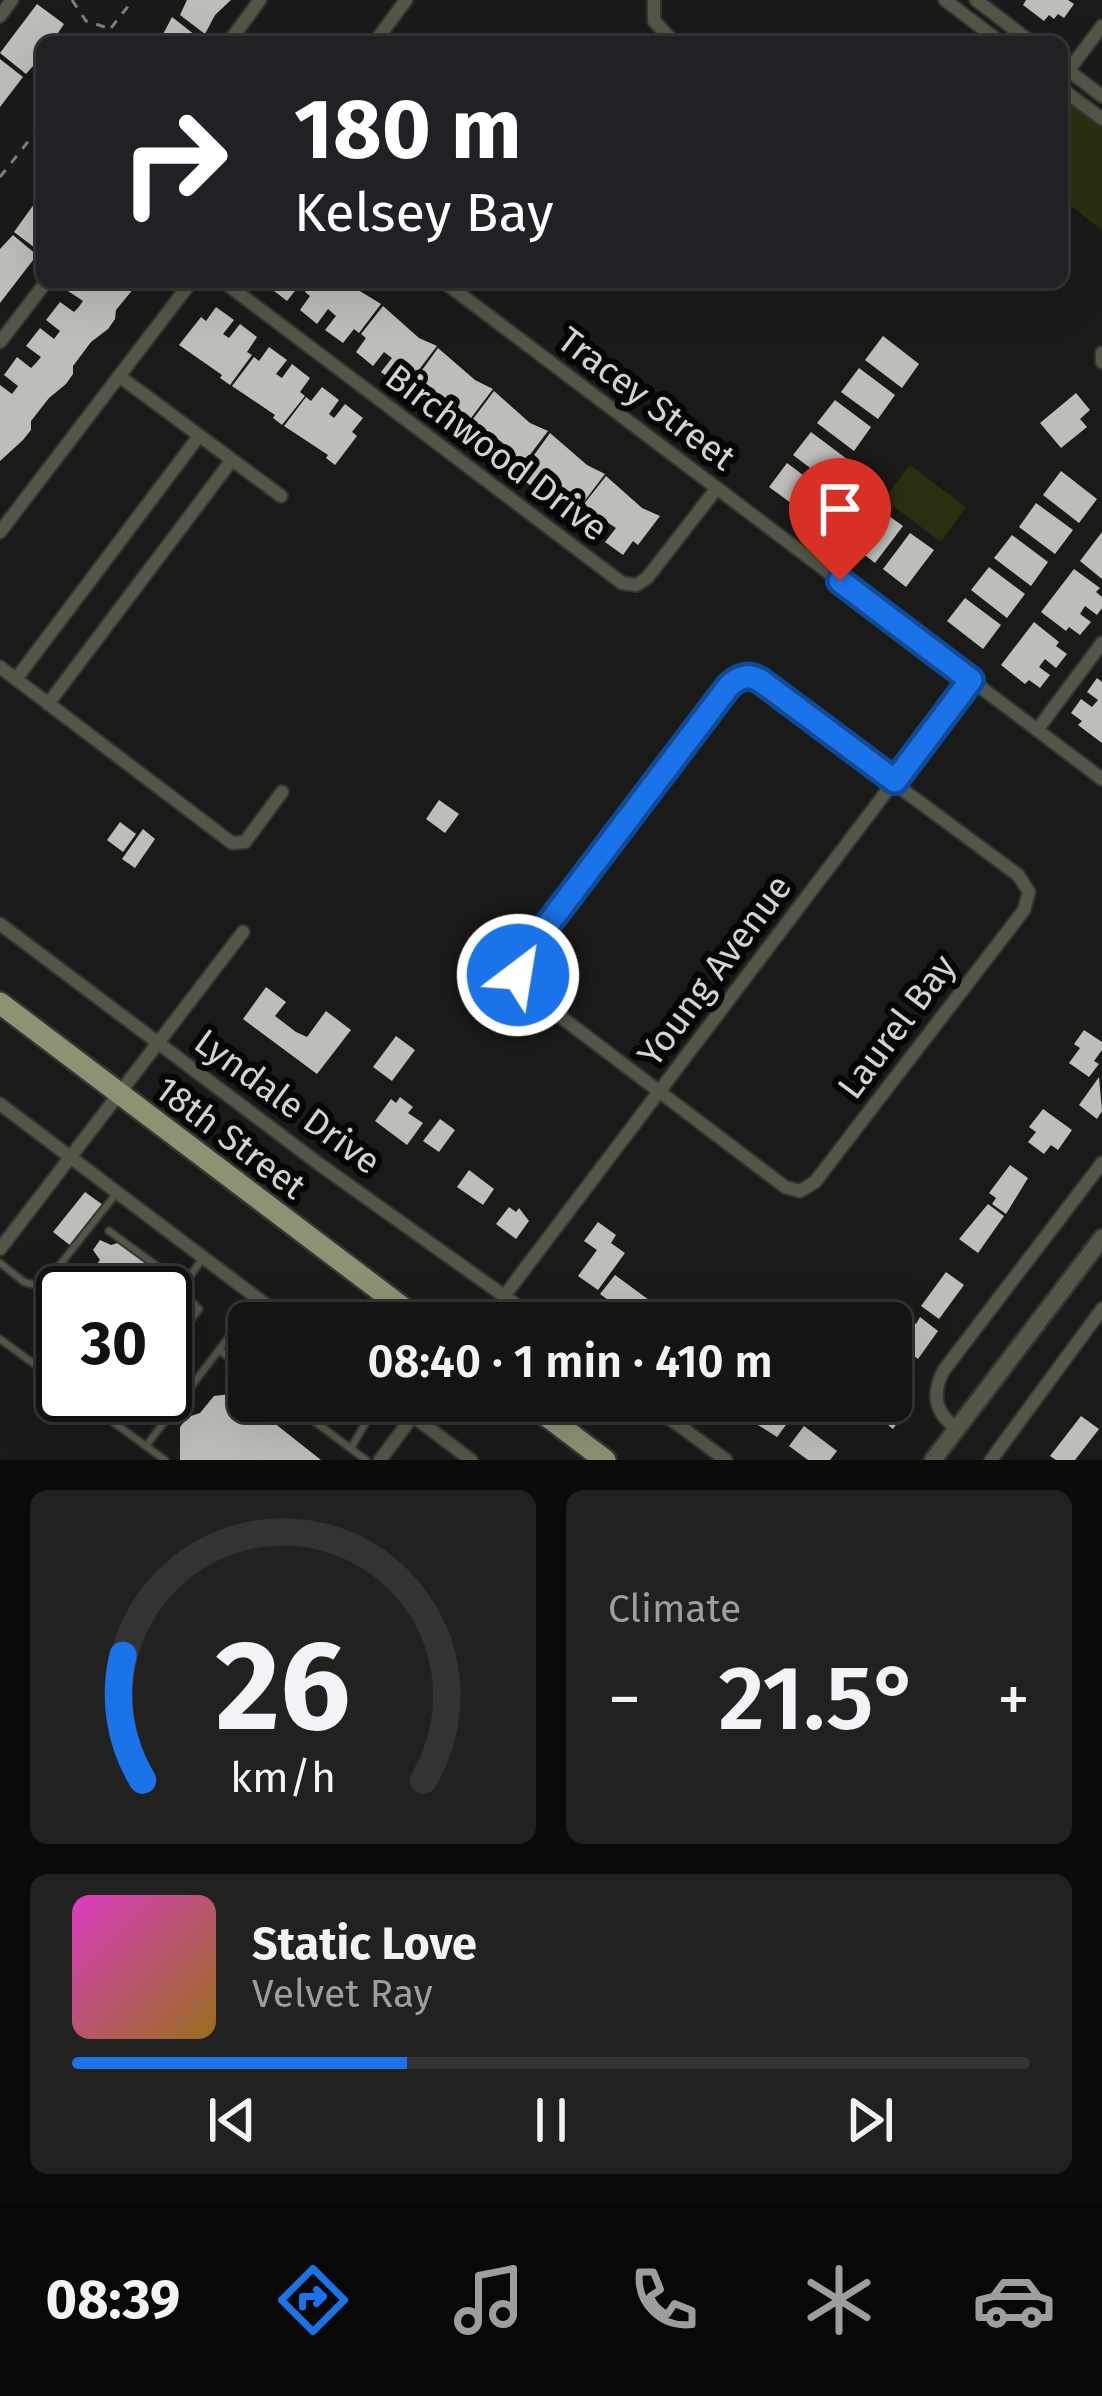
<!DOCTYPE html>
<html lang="en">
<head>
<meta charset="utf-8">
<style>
	:root { --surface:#141412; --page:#212120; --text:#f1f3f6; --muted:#9d9e9f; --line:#333332; --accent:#1a73e8 }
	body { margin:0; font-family:"Fira Sans",sans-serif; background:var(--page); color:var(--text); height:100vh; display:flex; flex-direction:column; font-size:45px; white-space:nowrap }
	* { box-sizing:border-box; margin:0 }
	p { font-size:39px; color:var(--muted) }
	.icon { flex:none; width:66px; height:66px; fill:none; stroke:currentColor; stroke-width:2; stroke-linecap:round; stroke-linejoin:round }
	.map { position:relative; height:1460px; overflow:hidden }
	.side { display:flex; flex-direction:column; gap:30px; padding:30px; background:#0b0b0a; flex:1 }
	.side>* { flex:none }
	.hud { position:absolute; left:36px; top:36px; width:1032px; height:252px; border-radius:18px; box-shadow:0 12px 48px #0002,0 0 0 3px var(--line); background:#202124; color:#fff; overflow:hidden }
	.speed { position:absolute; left:36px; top:1266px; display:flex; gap:24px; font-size:60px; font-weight:700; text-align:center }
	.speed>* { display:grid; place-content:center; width:156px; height:156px; border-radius:50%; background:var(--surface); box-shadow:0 12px 48px #0002,0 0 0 3px var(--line); line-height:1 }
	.speed .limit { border:6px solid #111; border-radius:18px; background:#fff; color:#111 }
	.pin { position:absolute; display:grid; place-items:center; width:102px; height:102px; color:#fff; margin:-123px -51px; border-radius:50% 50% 50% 0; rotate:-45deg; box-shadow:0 0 12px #0007 }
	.pin .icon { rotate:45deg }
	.me { position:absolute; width:132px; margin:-66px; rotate:31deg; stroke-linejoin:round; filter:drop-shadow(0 0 9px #0008) }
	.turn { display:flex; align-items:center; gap:42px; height:252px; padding:0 60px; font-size:54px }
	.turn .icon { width:156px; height:156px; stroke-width:2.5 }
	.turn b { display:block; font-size:84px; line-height:102px }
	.big { font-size:90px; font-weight:600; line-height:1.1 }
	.side .tile { flex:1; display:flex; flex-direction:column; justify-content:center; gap:18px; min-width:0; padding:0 42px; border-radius:18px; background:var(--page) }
	.side .dial { align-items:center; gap:0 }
	.dial svg { height:312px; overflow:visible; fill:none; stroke:var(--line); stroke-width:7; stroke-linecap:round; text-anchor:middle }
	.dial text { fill:var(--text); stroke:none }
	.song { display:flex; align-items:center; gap:36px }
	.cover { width:144px; height:144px; border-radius:18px; background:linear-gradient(135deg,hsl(310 70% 55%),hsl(40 70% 35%)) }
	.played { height:12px; border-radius:6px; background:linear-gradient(90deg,var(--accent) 35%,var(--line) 35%) }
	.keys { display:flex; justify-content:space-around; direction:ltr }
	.heat { display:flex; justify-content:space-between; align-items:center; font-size:66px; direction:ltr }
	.side .tiles { flex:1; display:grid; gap:30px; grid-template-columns:1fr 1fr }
	.tile:last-child { grid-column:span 2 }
	.trip { position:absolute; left:228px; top:1302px; width:684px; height:120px; border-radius:18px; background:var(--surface); box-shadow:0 12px 48px #0002,0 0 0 3px var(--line); font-weight:600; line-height:120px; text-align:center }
	.dock { display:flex; height:192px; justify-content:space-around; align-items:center; background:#080807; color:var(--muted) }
	.dock .icon { width:84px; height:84px }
	.dock .current { color:var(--accent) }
	.dock b { font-size:54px; color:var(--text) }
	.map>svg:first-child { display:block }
	.green { fill:#2a300f }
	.building { fill:#bdbeba }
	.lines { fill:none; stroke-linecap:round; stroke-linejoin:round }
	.service-casing { stroke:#343532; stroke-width:10 }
	.minor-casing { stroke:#343532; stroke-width:16 }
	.tertiary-casing { stroke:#343532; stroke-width:21 }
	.primary-casing { stroke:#343532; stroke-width:26 }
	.path { stroke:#7f807d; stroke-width:3; stroke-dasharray:9 9; stroke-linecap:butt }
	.service { stroke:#535747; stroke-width:6 }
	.minor { stroke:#535747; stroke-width:12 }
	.tertiary { stroke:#535747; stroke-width:16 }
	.primary { stroke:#8c9372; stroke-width:21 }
	.route-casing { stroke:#114b97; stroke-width:30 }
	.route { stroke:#1a73e8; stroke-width:21 }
	.labels { text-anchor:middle; stroke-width:12; stroke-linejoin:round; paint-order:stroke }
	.street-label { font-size:36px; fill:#d3d3d1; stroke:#060605 }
</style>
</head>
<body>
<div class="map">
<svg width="1102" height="1460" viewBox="0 0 1102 1460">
	<rect width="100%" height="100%" fill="#1a1b18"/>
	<g class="green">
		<polygon points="1062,89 1102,119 1102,230 1062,199"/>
		<polygon points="910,465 966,507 941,542 884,499"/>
	</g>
	<g class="building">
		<polygon points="187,0 231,0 215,15 205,34 180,15"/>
		<polygon points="1026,0 1068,0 1074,4 1064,18 1058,14 1054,19 1049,15 1044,21 1023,5"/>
		<polygon points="37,4 64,24 52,42 42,42 42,56 26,74 0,53"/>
		<polygon points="172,17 204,42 159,42"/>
		<polygon points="0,59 23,77 0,107"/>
		<polygon points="42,193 42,247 39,251 14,232"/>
		<polygon points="13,235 37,255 0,303 0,249"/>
		<polygon points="75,282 139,282 116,310 115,319 108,329 91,342 73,366 73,374 66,384 49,398 31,421 31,430 23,440 0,461 0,385 12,394 18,386 4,375 17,357 31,368 36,363 41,357 26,346 40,328 54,339 60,331 46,320 60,302 74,312 78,308 83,301 68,291"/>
		<polygon points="273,282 310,282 303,291 298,287 287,301 269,287"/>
		<polygon points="313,282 345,282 381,304 359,333 354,329 343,343 325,330 336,316 328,309 317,324 300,310 310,296 305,292"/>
		<polygon points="383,306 419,338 437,346 415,375 410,372 399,386 381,372 392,358 384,352 373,366 356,352 366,338 361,334"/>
		<polygon points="216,307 234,320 223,334 229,338 240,324 257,337 247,352 252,355 230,385 220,378 222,375 179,345 201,317 206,321"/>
		<polygon points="883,336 919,364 902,388 865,360"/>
		<polygon points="269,347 287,360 276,374 282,378 292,364 310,378 300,392 305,396 282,425 273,418 275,415 232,386 254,357 259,361"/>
		<polygon points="438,348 475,380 493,389 471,418 466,414 455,428 437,414 448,400 440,394 429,408 411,395 422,380 417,377"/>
		<polygon points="859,368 895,395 878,419 841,392"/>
		<polygon points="322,387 339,400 329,414 334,418 345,404 363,418 352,432 357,436 335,465 326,458 328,455 284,426 306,397 311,401"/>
		<polygon points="494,391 530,423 548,431 526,460 521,456 511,470 493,457 503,443 495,437 485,451 467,437 478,423 473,419"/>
		<polygon points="1076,393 1090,410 1080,419 1087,427 1061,448 1040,423"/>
		<polygon points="835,400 871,427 854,451 817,423"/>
		<polygon points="811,432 847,459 830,483 793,455"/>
		<polygon points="550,433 587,465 605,474 583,503 578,499 567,513 549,499 560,485 552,479 541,493 523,480 534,465 529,462"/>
		<polygon points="787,463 823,490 806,514 769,487"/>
		<polygon points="1061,471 1097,499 1079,523 1043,495"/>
		<polygon points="606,476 642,508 660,516 638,545 633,541 623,555 605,542 616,528 607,522 597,536 579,522 589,508 584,504"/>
		<polygon points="1036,503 1073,530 1055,554 1019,527"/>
		<polygon points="879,509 903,526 875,563 852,545"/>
		<polygon points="1102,532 1102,579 1080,561"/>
		<polygon points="910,533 934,550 906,587 883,569"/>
		<polygon points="1012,535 1048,562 1031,586 994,558"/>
		<polygon points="989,567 1025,594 1007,618 971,590"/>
		<polygon points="1074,569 1100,588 1096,592 1102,597 1102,608 1097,615 1085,606 1080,614 1091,622 1080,635 1069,627 1066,631 1041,612"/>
		<polygon points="965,598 1001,625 983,649 947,621"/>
		<polygon points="1034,622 1059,642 1056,646 1067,654 1056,668 1045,659 1039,667 1050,675 1040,688 1029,680 1025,684 1001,665"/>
		<polygon points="1097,678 1102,682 1102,743 1078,725 1082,721 1071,713 1081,699 1092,707 1098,700 1087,692"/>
		<polygon points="439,800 459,814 445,833 426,819"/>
		<polygon points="120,822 136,834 123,852 107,840"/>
		<polygon points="143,829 155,839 135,868 122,859"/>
		<polygon points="266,987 286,1002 275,1016 296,1032 307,1037 326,1011 351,1030 317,1074 243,1019"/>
		<polygon points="1084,1030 1102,1042 1102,1050 1094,1061 1099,1064 1089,1077 1069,1063 1080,1048 1074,1044"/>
		<polygon points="396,1036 415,1050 392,1081 373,1067"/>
		<polygon points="1099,1077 1102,1111 1097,1119 1079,1105"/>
		<polygon points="400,1097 413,1107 408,1113 423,1123 407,1145 375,1121 391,1099 396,1103"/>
		<polygon points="1043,1109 1072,1130 1058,1150 1051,1145 1044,1154 1028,1142 1036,1132 1029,1127"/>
		<polygon points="440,1119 455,1130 439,1152 423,1141"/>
		<polygon points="1010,1165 1028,1178 1006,1214 992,1204 996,1198 989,1193"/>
		<polygon points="469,1170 494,1189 483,1205 457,1187"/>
		<polygon points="85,1192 103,1205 71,1246 53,1232"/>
		<polygon points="988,1204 1004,1216 978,1253 959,1239"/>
		<polygon points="509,1207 516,1212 519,1208 529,1221 516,1239 496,1224"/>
		<polygon points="598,1222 616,1235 611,1243 625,1253 598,1290 578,1276 597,1250 584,1241"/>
		<polygon points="100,1240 111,1245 121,1242 152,1267 142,1281 159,1293 75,1293 100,1260 93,1250"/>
		<polygon points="946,1272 964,1285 939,1319 921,1306"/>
		<polygon points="615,1275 649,1300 635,1320 600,1294"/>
		<polygon points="63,1310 63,1366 37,1345"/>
		<polygon points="920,1317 938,1331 918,1359 900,1346 908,1335 903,1331 910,1320 916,1324"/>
		<polygon points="230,1394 254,1412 259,1411 321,1460 180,1460 180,1427 188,1417 200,1413 214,1396"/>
		<polygon points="893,1396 908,1407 893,1429 878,1417"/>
		<polygon points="763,1403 789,1421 777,1437 750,1420"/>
		<polygon points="1081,1416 1099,1429 1075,1460 1056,1460 1050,1456"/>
		<polygon points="804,1426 837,1451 830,1460 808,1460 789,1446"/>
	</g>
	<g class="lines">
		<defs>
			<g id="service">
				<polyline points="109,1231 157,1266 180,1290"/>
				<polyline points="0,1263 24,1282 35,1285 48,1280 115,1195"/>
				<polyline points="0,1339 63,1385"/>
				<polyline points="219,1350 249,1373"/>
				<polyline points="165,1354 199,1309 180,1290 203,1258"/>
				<polyline points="76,1395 165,1460"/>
				<polyline points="287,1401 366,1460"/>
				<polyline points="336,1401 365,1424 351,1448"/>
				<polyline points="108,1418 127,1395"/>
				<polyline points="146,1446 256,1301"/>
			</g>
			<g id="minor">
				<polyline points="654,0 654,21 674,42"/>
				<polyline points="945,0 1000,42"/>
				<polyline points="976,0 1031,42"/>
				<polyline points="0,16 12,0"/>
				<polyline points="229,42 260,0"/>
				<polyline points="375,42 406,0"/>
				<polyline points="1065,68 1102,96"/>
				<polyline points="1062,79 1102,26"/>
				<polyline points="1062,89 1102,119"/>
				<polyline points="224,282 622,583 636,585 647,578 717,488"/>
				<polyline points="444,282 1102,779"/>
				<polyline points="0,342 46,282"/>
				<polyline points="1102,353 1102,362"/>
				<polyline points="119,376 281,496"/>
				<polyline points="0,532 191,282"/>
				<polyline points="0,667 232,843 245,842 282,792"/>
				<polygon points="749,676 1018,875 1029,892 1024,910 815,1182 800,1191 785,1187 528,992 517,975 524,955 728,687 738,678"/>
				<polyline points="16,679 199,436"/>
				<polyline points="48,704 232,460"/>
				<polyline points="1037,730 1102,643"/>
				<polyline points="0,924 319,1164 542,1323"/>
				<polyline points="0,1104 290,1323"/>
				<polyline points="0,1249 243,932"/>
				<polyline points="505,1295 971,680"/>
				<polyline points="393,1401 471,1460"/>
				<polyline points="646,1401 726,1460"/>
				<path d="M957 1429C935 1413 931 1394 944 1370L1102 1163"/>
				<polyline points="380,1460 413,1416"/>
				<polyline points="991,1460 1102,1309"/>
			</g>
			<polyline id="tertiary" points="933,1460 1102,1238"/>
			<g id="primary">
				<polyline points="0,1003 423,1323"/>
				<polyline points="527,1401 605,1460"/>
			</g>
		</defs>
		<use href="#service" class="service-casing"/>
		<use href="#minor" class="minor-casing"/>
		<use href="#tertiary" class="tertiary-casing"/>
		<use href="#primary" class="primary-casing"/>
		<g class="path">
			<polyline points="72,0 86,21 108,28"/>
			<polyline points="100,42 133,0"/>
			<polyline points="0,177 42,124"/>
		</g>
		<use href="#service" class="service"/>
		<use href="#minor" class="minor"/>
		<use href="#tertiary" class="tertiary"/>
		<use href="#primary" class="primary"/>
	</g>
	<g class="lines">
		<defs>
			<path id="route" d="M518 975 524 956 728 687C738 677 748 673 761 681L895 781 971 680 840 581"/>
		</defs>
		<use href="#route" class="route-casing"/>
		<use href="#route" class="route"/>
	</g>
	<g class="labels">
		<g class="street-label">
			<text transform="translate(647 398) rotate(37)" y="13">Tracey Street</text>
			<text transform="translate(497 452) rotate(37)" y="13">Birchwood Drive</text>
			<text transform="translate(714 970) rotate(-53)" y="13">Young Avenue</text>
			<text transform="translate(896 1026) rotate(-53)" y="13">Laurel Bay</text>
			<text transform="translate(288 1101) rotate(36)" y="13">Lyndale Drive</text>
			<text transform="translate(231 1137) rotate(37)" y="13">18th Street</text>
		</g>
	</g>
</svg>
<div class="speed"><div class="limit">30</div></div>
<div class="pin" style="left:840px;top:581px;background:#d93025"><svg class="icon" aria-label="arrive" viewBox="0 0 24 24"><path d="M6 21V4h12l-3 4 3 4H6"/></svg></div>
<svg class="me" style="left:518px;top:975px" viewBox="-20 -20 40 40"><circle r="17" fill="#1a73e8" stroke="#fff" stroke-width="3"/><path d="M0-11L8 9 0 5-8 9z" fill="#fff"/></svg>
<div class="trip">08:40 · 1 min · 410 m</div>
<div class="hud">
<div class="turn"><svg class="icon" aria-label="right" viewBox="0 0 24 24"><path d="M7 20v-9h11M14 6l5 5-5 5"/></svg><div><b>180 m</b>Kelsey Bay</div></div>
</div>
</div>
<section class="side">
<div class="tiles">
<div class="tile dial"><svg viewBox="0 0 100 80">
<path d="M14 69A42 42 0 1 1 86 69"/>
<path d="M14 69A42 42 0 0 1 9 37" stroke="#1a73e8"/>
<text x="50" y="56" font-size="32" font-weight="700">26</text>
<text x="50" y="72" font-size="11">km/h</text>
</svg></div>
<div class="tile"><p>Climate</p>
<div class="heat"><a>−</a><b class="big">21.5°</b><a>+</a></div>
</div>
<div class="tile">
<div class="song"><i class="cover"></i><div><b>Static Love</b><p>Velvet Ray</p></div></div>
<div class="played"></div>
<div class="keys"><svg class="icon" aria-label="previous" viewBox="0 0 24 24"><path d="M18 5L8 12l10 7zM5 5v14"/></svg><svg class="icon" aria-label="pause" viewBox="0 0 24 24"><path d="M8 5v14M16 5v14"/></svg><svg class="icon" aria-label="next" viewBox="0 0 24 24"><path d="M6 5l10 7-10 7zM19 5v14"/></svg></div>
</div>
</div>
</section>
<nav class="dock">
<b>08:39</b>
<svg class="icon current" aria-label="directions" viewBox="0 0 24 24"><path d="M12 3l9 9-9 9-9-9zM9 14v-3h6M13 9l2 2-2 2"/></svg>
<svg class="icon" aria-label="music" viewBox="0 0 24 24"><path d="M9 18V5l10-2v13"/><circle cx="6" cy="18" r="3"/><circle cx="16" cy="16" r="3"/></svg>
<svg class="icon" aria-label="phone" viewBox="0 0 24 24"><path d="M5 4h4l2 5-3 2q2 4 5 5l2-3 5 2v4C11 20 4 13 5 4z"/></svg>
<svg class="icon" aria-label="climate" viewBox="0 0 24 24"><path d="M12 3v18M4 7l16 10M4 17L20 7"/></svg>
<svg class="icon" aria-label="car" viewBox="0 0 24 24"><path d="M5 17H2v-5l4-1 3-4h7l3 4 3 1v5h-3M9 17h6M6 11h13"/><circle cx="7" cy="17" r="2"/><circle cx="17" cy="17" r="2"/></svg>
</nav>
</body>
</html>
